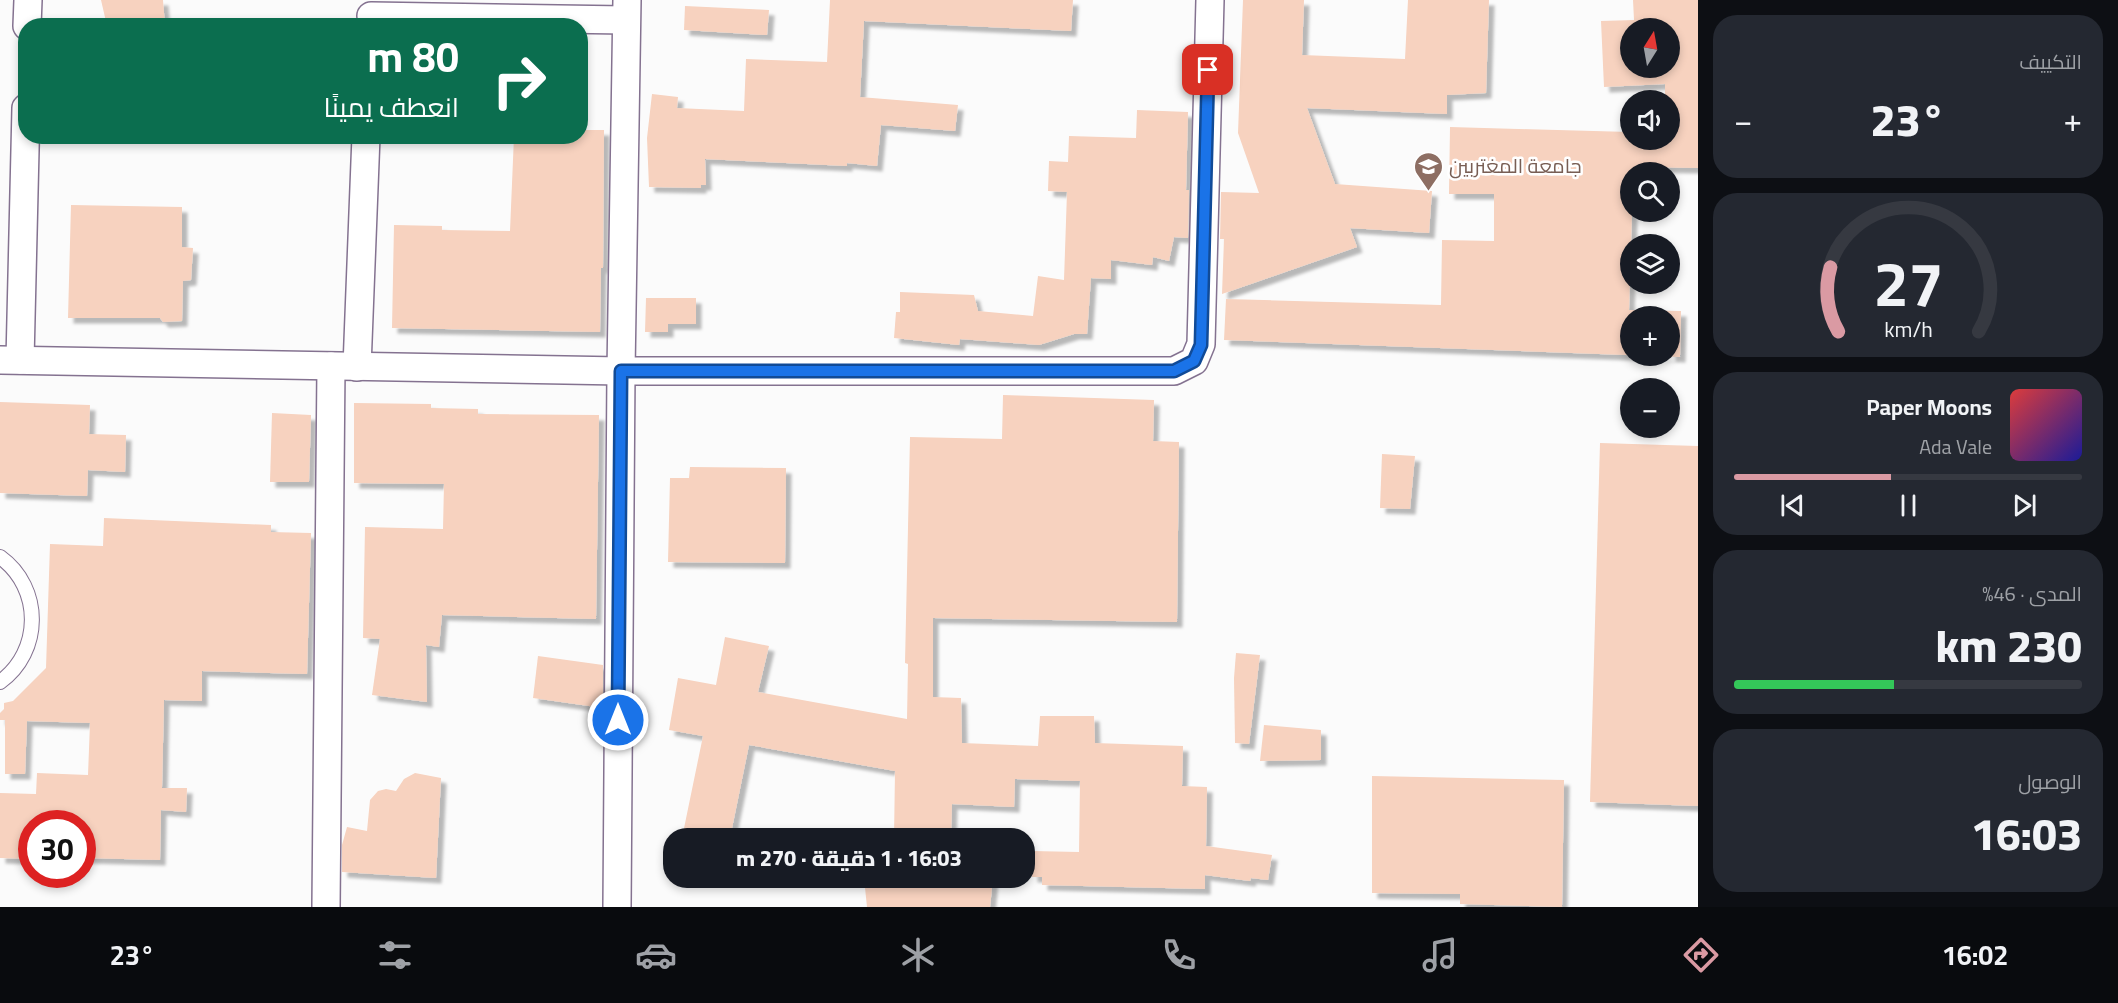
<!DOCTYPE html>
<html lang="ar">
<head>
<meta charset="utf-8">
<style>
	:root { --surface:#171b24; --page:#242831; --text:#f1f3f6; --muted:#9ea1a6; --line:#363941; --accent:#da9aa3 }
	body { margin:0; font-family:Georgia,Cairo,serif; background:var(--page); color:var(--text); direction:rtl; height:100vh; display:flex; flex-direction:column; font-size:22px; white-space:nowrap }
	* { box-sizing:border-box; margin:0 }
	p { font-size:20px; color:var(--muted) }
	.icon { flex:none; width:33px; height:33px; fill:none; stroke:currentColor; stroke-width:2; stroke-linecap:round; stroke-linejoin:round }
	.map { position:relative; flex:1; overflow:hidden; direction:ltr }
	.panel { display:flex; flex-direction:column; gap:15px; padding:15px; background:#0d0f14; width:420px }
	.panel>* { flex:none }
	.top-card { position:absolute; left:18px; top:18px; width:570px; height:126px; border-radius:24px; box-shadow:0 3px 9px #0003; direction:rtl; background:#0b6e4f; color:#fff; overflow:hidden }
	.needle { width:39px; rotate:11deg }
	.fabs { position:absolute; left:1620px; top:18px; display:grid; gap:12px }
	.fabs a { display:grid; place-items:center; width:60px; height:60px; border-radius:50%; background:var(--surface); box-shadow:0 3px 9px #0003; font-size:30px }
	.speed { position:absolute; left:18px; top:810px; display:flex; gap:12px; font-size:30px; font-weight:700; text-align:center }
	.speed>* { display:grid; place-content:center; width:78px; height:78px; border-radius:50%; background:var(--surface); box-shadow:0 3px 9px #0003; line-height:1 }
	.speed .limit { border:9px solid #d22; background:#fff; color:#111 }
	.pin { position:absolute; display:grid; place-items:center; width:51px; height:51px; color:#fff; margin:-26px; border-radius:12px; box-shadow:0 3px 9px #0006 }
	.me { position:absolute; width:66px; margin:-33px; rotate:0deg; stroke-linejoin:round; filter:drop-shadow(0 0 4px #0008) }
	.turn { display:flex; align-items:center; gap:21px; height:126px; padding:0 30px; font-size:27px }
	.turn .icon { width:78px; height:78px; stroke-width:2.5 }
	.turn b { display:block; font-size:42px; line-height:51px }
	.big { font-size:45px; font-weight:800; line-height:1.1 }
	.panel .widget { flex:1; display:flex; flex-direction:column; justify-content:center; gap:9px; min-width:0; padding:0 21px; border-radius:24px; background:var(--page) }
	.panel .dial { align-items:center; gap:0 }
	.dial svg { height:156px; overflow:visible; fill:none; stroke:var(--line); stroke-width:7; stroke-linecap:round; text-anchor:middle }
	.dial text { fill:var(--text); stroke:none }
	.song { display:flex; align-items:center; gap:18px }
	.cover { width:72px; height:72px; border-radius:9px; background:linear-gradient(135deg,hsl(0 70% 55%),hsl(240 70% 35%)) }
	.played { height:6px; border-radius:3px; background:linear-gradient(90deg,var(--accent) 45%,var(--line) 45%) }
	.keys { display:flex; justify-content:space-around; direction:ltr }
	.heat { display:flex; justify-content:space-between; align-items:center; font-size:33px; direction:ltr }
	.charge { height:9px; border-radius:4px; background:linear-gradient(90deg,#34c759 46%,var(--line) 0) }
	.trip { position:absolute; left:663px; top:828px; width:372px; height:60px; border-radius:24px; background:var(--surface); box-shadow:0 3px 9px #0003; font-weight:800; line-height:60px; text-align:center; direction:rtl }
	.tabs { display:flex; height:96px; justify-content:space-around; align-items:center; background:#090b0e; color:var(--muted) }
	.tabs .icon { width:42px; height:42px }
	.tabs .selected { color:var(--accent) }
	.tabs b { font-size:27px; color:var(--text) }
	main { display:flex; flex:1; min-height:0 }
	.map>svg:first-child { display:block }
	.building { fill:#f7d2bf; fill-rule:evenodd; filter:url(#shadow) }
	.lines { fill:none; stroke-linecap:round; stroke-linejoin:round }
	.lane-casing { stroke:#847290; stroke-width:16 }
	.street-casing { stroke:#847290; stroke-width:30 }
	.lane { stroke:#fff; stroke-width:14 }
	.street { stroke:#fff; stroke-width:27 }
	.route-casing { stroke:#114b97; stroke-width:15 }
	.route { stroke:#1a73e8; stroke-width:10 }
	.labels { text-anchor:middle; stroke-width:5; stroke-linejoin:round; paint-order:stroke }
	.education-label { font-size:20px; fill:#785e54; stroke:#fff; text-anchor:start }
</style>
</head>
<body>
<main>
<section class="panel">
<div class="widget"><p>التكييف</p>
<div class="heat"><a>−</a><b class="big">23°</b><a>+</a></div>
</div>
<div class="widget dial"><svg viewBox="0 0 100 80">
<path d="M14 69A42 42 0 1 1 86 69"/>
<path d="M14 69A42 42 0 0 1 10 36" stroke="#da9aa3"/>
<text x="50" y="56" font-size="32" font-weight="700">27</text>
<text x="50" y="72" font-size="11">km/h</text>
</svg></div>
<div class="widget">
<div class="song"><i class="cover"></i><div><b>Paper Moons</b><p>Ada Vale</p></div></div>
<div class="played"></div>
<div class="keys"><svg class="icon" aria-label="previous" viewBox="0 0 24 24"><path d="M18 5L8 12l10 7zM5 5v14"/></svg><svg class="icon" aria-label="pause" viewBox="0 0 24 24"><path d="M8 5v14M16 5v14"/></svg><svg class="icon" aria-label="next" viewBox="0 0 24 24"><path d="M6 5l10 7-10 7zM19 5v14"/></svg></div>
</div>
<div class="widget"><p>المدى · 46%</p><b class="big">230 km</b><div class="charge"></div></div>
<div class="widget"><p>الوصول</p><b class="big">16:03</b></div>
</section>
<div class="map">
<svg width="1698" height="907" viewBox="0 0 1698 907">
	<defs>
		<filter id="shadow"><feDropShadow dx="5.5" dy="5.5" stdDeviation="1.5" flood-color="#0004"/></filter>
	</defs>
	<rect width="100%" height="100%" fill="#fbfbfb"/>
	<g class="building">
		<polygon points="101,0 163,0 165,26 107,26"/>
		<polygon points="830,0 1073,0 1071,31 864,21 860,97 958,105 955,131 881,125 877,166 847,163 847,166 705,159 706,185 701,185 701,188 649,187 647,138 652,94 678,97 677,108 744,111 746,59 827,62"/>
		<polygon points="1243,0 1304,0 1302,55 1405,59 1408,0 1489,0 1486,93 1447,95 1447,114 1307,108 1335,184 1432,191 1429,233 1350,228 1357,247 1222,294 1224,239 1220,239 1221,192 1259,193 1238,133"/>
		<path d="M1633 0H1698V168L1633 167V172H1630V212H1632L1629 310 1681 311 1680 357 1224 340 1226 299 1441 305 1442 240 1494 241V194H1449L1450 127 1630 132V140H1670V100H1665V84L1604 87 1601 21 1634 20ZM1630 28H1670V68H1630ZM1630 316H1670V356H1630Z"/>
		<polygon points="685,6 769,10 767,35 684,30"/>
		<polygon points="1137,110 1188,112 1186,190 1189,190 1188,238 1174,237 1169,261 1153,257 1152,265 1111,260 1111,279 1091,278 1087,334 1074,334 1039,345 960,339 959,345 894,338 896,312 900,312 900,292 974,295 978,311 1033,316 1038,276 1064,280 1067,192 1048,191 1049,161 1068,162 1069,136 1136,138"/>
		<polygon points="580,130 604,130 603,268 601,268 600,332 392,328 394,225 442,226 442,230 510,231 514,136 580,136"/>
		<polygon points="71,205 182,207 182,247 193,248 191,280 183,281 182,321 163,322 160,318 68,318"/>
		<polygon points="646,298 696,298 696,324 668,324 668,332 645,332"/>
		<polygon points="1003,395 1154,400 1153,441 1179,442 1177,622 933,618 933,697 961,698 962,743 1038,746 1040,716 1094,716 1095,743 1183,746 1182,786 1207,787 1206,846 1272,855 1268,880 1251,878 1250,881 1205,875 1205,889 1042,885 1042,877 1032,877 1032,851 1079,852 1080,781 1015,779 1014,807 952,804 951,838 894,838 895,771 749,745 730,838 682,838 703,736 669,730 678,678 716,685 725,637 769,646 758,692 907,719 908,664 905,663 910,437 1002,439"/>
		<polygon points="0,402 90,405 89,434 126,435 125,472 88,470 87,496 0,493"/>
		<polygon points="354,403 431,404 431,408 478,409 478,414 599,415 596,619 442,615 439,647 426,645 427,702 372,695 380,639 363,638 365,527 443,529 444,484 354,483"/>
		<polygon points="272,413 311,415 309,482 270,482"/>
		<polygon points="1600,443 1698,446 1698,806 1590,802"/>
		<polygon points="1382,454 1415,456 1410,509 1380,508"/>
		<polygon points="690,467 786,468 785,563 668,562 670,478 689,478"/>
		<polygon points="104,518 271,525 271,532 311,533 307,674 202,671 202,701 164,700 162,788 187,788 186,812 161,810 160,860 86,858 87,824 32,824 32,859 0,858 0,793 36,794 37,773 88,775 90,723 27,721 25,774 5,774 5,720 0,720 0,713 4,709 4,703 13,701 46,668 50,544 103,546"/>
		<polygon points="1236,653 1260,655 1249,744 1235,743 1234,678"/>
		<polygon points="538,656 603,665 603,708 533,698"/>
		<polygon points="1264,725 1321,730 1321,760 1260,761"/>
		<polygon points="415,773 441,778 436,878 342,872 342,845 347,827 367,831 370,800 378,791 386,789 396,791 404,779"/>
		<polygon points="1372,776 1564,780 1562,907 1460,904 1460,894 1372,893"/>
		<polygon points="864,878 993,878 990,907 867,907"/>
	</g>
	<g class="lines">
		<defs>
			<path id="lane" d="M0 557C43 588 42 652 0 682"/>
			<g id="street">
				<polyline points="371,16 626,20"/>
				<polyline points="27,26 28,0"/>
				<polyline points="0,360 621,371 1174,371 1194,361 1201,344 1210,0"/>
				<polyline points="20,360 26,108"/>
				<polyline points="357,367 366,136"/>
				<polyline points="326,907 331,366"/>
				<polyline points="617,907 621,371 627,0"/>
			</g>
		</defs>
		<use href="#lane" class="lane-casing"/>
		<use href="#street" class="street-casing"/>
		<use href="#lane" class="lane"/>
		<use href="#street" class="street"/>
	</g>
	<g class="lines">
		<defs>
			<polyline id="route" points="618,720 621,371 1174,371 1194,361 1201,345 1208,70"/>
		</defs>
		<use href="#route" class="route-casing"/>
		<use href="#route" class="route"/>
	</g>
	<defs>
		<symbol id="university-pin" viewBox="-11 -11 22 30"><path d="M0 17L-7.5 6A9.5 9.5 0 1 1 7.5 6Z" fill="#8d6e63" stroke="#fff"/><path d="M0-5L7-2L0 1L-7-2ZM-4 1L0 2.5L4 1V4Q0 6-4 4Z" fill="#fff"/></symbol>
	</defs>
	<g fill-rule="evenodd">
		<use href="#university-pin" x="1412" y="150" width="33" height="45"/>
	</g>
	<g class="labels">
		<g class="education-label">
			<text x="1449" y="173">جامعة المغتربين</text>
		</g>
	</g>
</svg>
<div class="fabs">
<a><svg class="needle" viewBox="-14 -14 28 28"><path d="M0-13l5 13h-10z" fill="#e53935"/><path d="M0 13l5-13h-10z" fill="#9ea1a6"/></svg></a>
<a><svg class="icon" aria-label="sound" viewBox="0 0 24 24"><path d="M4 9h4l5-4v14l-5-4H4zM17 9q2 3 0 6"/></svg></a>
<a><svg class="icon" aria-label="search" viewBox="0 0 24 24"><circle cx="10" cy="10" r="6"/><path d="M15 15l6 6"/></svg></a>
<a><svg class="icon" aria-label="layers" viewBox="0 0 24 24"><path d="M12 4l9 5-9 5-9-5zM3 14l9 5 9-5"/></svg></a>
<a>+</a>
<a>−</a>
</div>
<div class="speed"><div class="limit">30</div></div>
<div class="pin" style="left:1208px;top:70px;background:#d93025"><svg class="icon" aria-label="arrive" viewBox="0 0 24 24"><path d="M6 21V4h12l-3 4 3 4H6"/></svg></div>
<svg class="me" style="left:618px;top:720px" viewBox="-20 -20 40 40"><circle r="17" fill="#1a73e8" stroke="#fff" stroke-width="3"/><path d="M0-11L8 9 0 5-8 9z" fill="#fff"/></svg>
<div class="trip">16:03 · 1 دقيقة · 270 m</div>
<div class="top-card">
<div class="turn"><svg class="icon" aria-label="right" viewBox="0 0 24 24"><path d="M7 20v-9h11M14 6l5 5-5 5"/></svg><div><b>80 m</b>انعطف يمينًا</div></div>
</div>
</div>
</main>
<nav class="tabs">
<b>16:02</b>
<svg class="icon selected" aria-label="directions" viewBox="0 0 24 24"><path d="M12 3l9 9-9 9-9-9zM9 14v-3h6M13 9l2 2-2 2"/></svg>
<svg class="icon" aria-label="music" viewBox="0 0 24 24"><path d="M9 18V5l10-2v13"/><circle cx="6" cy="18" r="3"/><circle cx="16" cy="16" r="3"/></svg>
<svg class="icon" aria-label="phone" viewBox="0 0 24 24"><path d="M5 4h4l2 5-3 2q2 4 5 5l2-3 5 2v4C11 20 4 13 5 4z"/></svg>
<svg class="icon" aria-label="climate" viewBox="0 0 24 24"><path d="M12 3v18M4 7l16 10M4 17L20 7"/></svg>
<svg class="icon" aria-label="car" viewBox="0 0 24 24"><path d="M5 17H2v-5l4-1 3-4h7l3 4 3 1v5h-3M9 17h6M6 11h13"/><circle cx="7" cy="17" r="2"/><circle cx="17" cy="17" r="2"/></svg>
<svg class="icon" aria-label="filters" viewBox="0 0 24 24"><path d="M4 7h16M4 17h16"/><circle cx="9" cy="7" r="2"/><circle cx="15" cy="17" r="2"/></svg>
<b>23°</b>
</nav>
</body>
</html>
